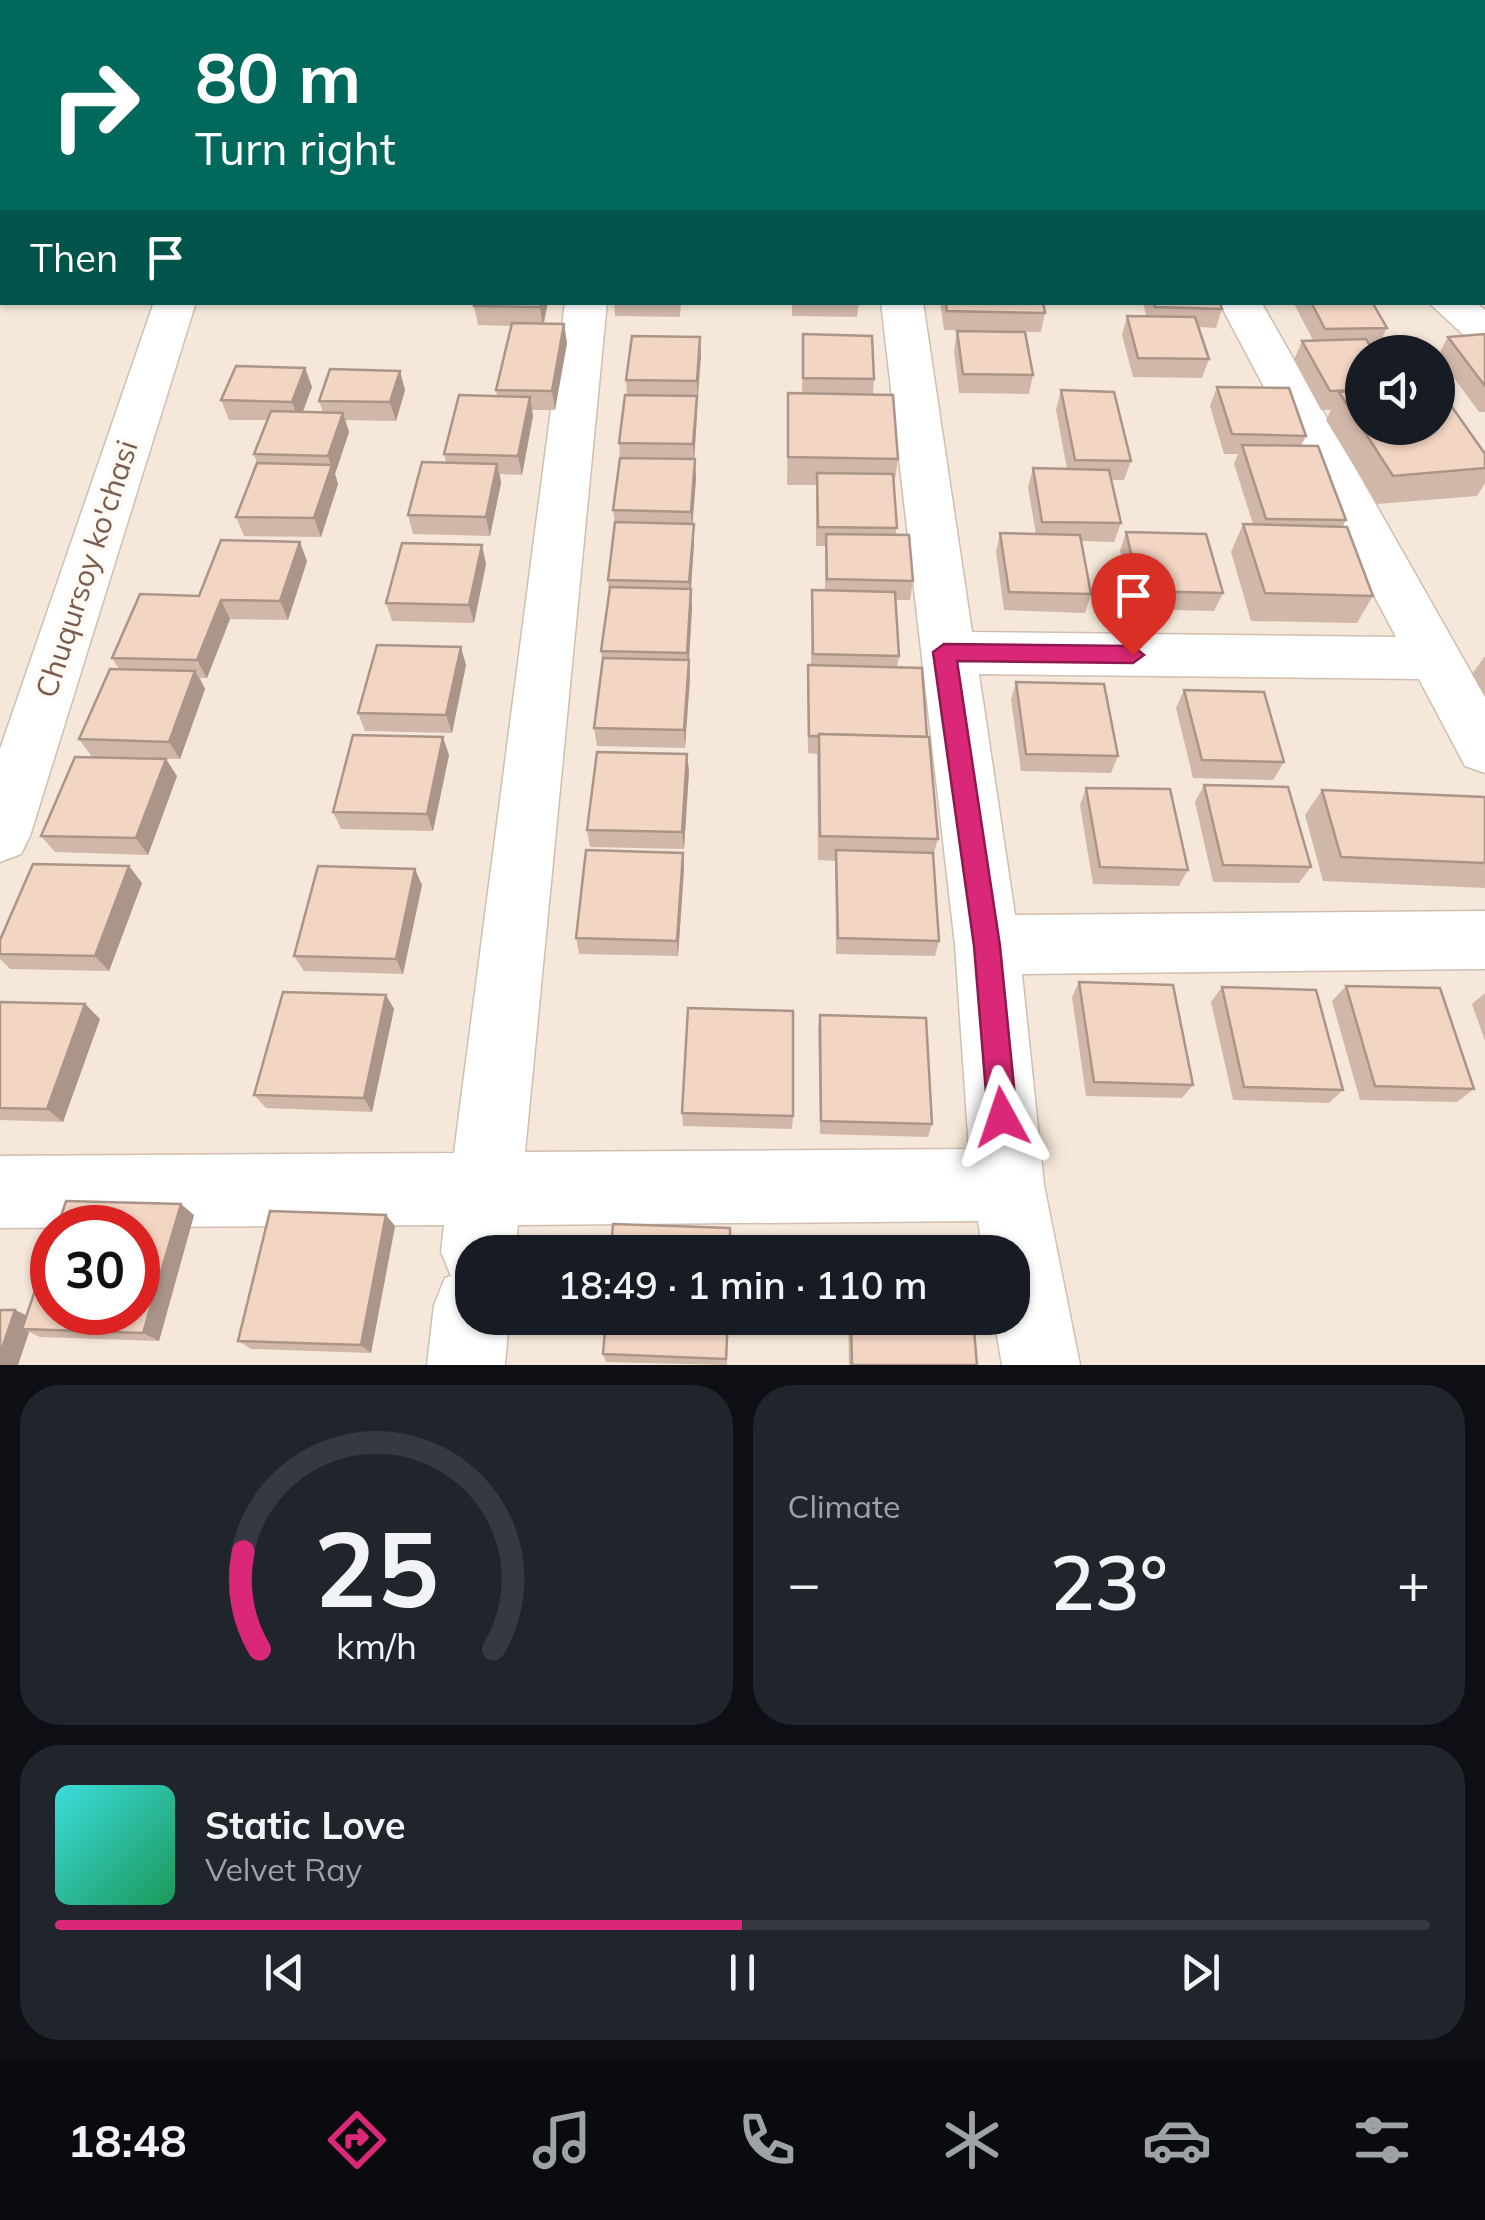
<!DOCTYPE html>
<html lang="en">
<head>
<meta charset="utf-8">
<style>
	:root { --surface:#171b24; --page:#20242c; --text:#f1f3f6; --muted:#9ea1a6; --line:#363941; --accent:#db2777 }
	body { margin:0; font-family:Mulish,sans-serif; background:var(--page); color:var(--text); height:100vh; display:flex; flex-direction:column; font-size:38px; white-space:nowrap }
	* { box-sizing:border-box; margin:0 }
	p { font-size:32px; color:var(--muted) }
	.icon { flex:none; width:55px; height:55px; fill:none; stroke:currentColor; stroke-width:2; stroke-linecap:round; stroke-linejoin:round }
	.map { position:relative; height:1365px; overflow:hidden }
	.sheet { display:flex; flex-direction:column; gap:20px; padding:20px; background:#0d0f14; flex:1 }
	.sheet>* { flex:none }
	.guide { position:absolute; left:0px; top:0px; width:1485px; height:305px; box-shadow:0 2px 8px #0004; background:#00695c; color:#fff; overflow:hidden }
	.controls { position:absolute; left:1345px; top:335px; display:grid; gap:20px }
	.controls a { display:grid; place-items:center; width:110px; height:110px; border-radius:50%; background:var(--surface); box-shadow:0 2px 8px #0004; font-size:50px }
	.speed { position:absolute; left:30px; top:1205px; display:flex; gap:20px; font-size:50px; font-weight:700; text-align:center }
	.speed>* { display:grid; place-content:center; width:130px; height:130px; border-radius:50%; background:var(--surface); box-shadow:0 2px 8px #0004; line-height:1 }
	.speed .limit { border:15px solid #d22; background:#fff; color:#111 }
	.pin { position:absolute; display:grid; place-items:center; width:85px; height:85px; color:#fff; margin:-102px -42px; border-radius:50% 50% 50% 0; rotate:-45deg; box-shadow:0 0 10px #0007 }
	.pin .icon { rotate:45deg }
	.me { position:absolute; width:110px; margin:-55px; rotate:355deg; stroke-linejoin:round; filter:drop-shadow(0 0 8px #0008) }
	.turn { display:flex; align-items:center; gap:35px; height:210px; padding:0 30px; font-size:45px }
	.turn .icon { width:130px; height:130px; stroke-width:2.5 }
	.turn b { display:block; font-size:70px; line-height:85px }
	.then { display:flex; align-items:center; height:95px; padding:0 30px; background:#0003; gap:20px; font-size:38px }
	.big { font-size:75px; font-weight:600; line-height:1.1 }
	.sheet .widget { flex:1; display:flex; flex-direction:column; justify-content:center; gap:15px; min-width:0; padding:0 35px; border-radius:40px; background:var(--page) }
	.sheet .dial { align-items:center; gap:0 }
	.dial svg { height:260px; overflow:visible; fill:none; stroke:var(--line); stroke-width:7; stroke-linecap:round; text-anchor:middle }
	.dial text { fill:var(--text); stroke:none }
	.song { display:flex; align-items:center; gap:30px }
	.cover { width:120px; height:120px; border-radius:15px; background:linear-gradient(135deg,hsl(180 70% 55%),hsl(150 70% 35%)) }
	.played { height:10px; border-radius:5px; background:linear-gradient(90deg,var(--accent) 50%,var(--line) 50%) }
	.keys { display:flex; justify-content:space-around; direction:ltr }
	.heat { display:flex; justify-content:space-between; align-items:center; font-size:55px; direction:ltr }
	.sheet .tiles { flex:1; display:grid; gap:20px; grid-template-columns:1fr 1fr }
	.widget:last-child { grid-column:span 2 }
	.trip { position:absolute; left:455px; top:1235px; width:575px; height:100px; border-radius:40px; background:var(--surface); box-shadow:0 2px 8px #0004; font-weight:600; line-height:100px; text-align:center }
	.tab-bar { display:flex; height:160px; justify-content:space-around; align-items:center; background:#090b0e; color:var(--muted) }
	.tab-bar .icon { width:70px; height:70px }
	.tab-bar .current { color:var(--accent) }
	.tab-bar b { font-size:45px; color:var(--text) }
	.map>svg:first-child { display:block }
	.residential { fill:#f5e8da; fill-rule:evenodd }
	.medical { fill:#fbdfe3 }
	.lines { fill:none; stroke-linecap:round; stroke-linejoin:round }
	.minor-casing { stroke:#d1beb0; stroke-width:3 }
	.minor { fill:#fff; fill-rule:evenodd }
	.wall { fill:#d1b7a8 }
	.shaded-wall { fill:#aa9588 }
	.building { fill:#f3d5c3; stroke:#aa9588; stroke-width:2.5 }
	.route { fill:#db2777; stroke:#8e194d; stroke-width:2.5 }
	.labels { text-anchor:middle; stroke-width:8; stroke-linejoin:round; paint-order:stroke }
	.street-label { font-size:30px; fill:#7a5c4d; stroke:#fffaf3 }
</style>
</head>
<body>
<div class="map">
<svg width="1485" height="1365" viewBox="0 0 1485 1365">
	<rect width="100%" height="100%" fill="#fdf6ec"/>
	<path class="residential" d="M0 0H1485V1365H0ZM2 2H1482V302H2ZM1362 352H1438V428H1362ZM52 1228H138V1312H52ZM472 1252H1012V1318H472Z"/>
	<polygon class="medical" points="656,0 1485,0 1485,186 1482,2"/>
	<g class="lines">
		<defs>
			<g id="minor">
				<rect x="1482" y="57" width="3" height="20"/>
				<polygon points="154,302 196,302 30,836 21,854 0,862 0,749"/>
				<polygon points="565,302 607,302 525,1152 969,1149 955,945 881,302 923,302 972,632 1396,637 1219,302 1261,302 1485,697 1485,773 1465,766 1419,679 979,674 1015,915 1485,911 1485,969 1022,974 1044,1185 1080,1365 1002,1365 994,1318 1012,1318 1012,1252 983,1252 978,1221 518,1225 515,1252 472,1252 472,1318 509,1318 505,1365 427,1365 434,1305 445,1278 451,1276 441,1252 444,1225 0,1228 0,1156 454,1153"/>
				<polygon points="1428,302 1475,302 1485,310 1485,345 1470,341"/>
			</g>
		</defs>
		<use href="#minor" class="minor-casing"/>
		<use href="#minor" class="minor"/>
	</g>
	<g class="wall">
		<polygon points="181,0 270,0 271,2 182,2"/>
		<polygon points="609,0 640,0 639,2 609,2"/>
		<rect x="958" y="0" width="61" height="2"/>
		<polygon points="1078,0 1145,0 1144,2 1078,2"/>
		<polygon points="1211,0 1286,0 1286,2 1212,2"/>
		<polygon points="1340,0 1485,0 1485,28 1482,28 1482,2 1341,2"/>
		<polygon points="475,302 548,302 544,323 564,324 567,343 555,410 532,410 533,416 522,475 500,474 501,483 490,536 413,534 408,515 446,462 444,454 497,396 496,390 511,326 478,325 474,306"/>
		<polygon points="614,302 681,302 680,317 615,316"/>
		<polygon points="792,302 859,302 857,317 792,316"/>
		<polygon points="940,302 1043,302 1045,313 1041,332 944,330"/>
		<polygon points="1143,302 1220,302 1222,309 1216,328 1198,327 1209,359 1202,378 1133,377 1122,335 1127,316 1146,316"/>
		<polygon points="1293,302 1372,302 1387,328 1377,347 1371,347 1362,428 1485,454 1485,483 1477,496 1377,504 1326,420 1331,410 1321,410 1294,360 1302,341 1313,340"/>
		<polygon points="957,331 1033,375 1029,394 959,393 954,350"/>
		<polygon points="803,334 874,379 873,394 898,459 894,487 896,535 913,581 910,600 895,600 899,656 897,667 927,737 938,839 933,856 939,941 935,956 836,954 835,861 818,860 817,754 808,753 807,684 808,665 811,666 812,590 825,590 825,546 816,546 816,485 787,485 788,393 802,393"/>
		<polygon points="1485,334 1485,412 1479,412 1438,356 1448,337"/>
		<polygon points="701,356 694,459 696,478 692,524 694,543 691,589 692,607 685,748 597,746 594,728 602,660 601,651 609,592 608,580 615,525 613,510 620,458 619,443 627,395 626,380"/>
		<polygon points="305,368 312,387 303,412 323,412 319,401 405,390 396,421 345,420 349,432 335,474 338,484 321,537 244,536 236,517 257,463 254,454 267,420 229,420 221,400"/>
		<polygon points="1217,387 1306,436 1301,446 1346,520 1343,526 1373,596 1357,623 1251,621 1231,552 1243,524 1253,524 1234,464 1238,454 1224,454 1210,406"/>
		<polygon points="1061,390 1131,461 1124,480 1111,480 1121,523 1114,542 1081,541 1091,594 1085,613 1004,610 996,552 1000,533 1036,534 1028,487 1033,468 1067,469 1056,410"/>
		<polygon points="1126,532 1223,593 1214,611 1133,609 1120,551"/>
		<polygon points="307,561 288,620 230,619 207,678 200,678 205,689 180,759 92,757 79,739 119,669 112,658 199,596"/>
		<polygon points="486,564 474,623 392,621 386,603"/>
		<polygon points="1485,656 1485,697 1472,674"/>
		<polygon points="466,665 452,733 365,731 358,713"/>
		<polygon points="1016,682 1118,756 1111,773 1021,771 1011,700"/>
		<polygon points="1184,690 1284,762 1273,780 1193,778 1176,708"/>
		<polygon points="449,755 433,831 341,829 333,812"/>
		<polygon points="689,771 684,849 590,847 587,830"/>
		<polygon points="177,776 148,855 55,852 41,836"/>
		<polygon points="1204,785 1311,867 1299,883 1213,882 1195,802"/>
		<polygon points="1086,788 1188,870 1179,886 1093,884 1080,805"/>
		<polygon points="1322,790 1485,797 1485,888 1323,881 1305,815"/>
		<polygon points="683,853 684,869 678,956 579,954 576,938"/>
		<polygon points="129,866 142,883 109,971 10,969 0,959 0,940"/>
		<polygon points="422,885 403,974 304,971 294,956"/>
		<polygon points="1079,982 1193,1085 1182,1098 1086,1096 1072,997"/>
		<polygon points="1346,986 1474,1089 1457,1102 1360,1100 1332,1001"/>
		<polygon points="1222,987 1343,1090 1329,1103 1233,1100 1211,1002"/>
		<polygon points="1485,993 1485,1041 1472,1004"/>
		<polygon points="0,1002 85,1004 100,1019 63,1122 0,1120"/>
		<polygon points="394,1009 372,1112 266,1108 254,1095"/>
		<polygon points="820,1015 932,1124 928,1137 820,1134 818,1029"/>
		<polygon points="682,1113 793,1116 792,1129 683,1126"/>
		<polygon points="194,1215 159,1341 40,1337 29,1332 18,1365 0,1365 15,1310 26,1316"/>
		<polygon points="395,1226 371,1353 251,1349 238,1341"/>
		<polygon points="728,1318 727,1365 606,1362 603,1354"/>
		<polygon points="848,1318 973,1318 977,1365 849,1365"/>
	</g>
	<g class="shaded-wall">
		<polygon points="148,0 163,0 162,2 148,2"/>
		<polygon points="541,302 548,302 543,326 540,307"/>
		<polygon points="564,324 567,343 555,410 552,391"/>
		<polygon points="700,337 701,356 697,400 697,381"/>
		<polygon points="305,368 312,387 299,421 292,402"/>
		<polygon points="400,371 405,390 396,421 390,402"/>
		<polygon points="697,396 697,415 694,463 693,444"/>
		<polygon points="530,397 533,416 522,475 518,456"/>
		<polygon points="343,413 349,432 335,474 338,484 321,537 314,518 331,466 328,456"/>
		<polygon points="695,459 696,478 692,531 691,512"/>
		<polygon points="497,464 501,483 490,536 486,517"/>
		<polygon points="694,524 694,543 690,601 689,582"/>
		<polygon points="300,542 307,561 288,620 280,601"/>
		<polygon points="482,545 486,564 474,623 469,605"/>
		<polygon points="691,589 692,607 688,671 687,653"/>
		<polygon points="221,600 230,619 207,678 197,660"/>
		<polygon points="461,647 466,665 452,733 446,715"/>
		<polygon points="689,660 690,679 685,748 684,730"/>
		<polygon points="195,671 205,689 180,759 169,742"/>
		<polygon points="443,737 449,755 433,831 427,814"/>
		<polygon points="687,754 689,771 684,849 682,832"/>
		<polygon points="166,759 177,776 148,855 136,838"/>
		<polygon points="683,853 684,869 678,956 677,941"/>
		<polygon points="129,866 142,883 109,971 95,956"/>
		<polygon points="415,869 422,885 403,974 396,959"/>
		<polygon points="386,995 394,1009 372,1112 364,1098"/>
		<polygon points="85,1004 100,1019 63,1122 47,1109"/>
		<polygon points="181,1204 194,1215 159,1341 143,1333"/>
		<polygon points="386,1215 395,1226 371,1353 361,1345"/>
		<polygon points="15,1310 34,1319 22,1329 29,1332 18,1365 0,1365 0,1354"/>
	</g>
	<g class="building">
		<polygon points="201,0 262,0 200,2"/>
		<polygon points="351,0 399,0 397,2 349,2"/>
		<polygon points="1368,0 1428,0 1429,2 1369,2"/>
		<polygon points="475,302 541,302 540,307 474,306"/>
		<polygon points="946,302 1043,302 1045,313 947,311"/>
		<polygon points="1154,302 1220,302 1222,309 1155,307"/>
		<polygon points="1311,302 1372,302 1387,328 1325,329"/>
		<polygon points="1127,316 1195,317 1209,359 1138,358"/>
		<polygon points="512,323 564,324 552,391 496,390"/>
		<polygon points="957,331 1025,332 1033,375 963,374"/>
		<polygon points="803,334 872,336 874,379 803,378"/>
		<polygon points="1485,334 1485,386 1448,337"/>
		<polygon points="632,336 700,337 697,381 626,380"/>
		<polygon points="1366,339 1374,352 1362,352 1362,390 1330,391 1302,341"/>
		<polygon points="236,366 305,368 292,402 221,400"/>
		<polygon points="330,369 400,371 390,402 319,401"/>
		<polygon points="1217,387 1289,388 1306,436 1232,434"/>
		<polygon points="1438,387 1485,454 1485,468 1393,476 1339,392 1362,390 1362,428 1438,428"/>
		<polygon points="1061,390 1114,392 1131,461 1075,460"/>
		<polygon points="788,393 893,395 898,459 788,457"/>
		<polygon points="459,395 530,397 518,456 444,454"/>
		<polygon points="625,395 697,396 693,444 619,443"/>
		<polygon points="271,411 343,413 328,456 254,454"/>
		<polygon points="1242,445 1318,446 1346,520 1266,519"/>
		<polygon points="620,458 695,459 691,512 613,510"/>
		<polygon points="422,462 497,464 486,517 408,515"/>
		<polygon points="257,463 332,465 314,518 236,517"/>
		<polygon points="1033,468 1109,470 1121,523 1042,522"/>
		<polygon points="817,473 893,474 897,528 818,527"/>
		<polygon points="615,522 694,524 689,582 608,580"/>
		<polygon points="1243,524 1347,527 1373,596 1265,593"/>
		<polygon points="1126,532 1206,534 1223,593 1140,591"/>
		<polygon points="1000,533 1080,535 1091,594 1009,592"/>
		<polygon points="826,534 909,535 913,581 827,579"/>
		<polygon points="221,540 300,542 280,601 221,600 197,660 112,658 140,594 199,596"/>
		<polygon points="402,543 482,545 469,605 386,603"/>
		<polygon points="610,587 691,589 687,653 601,651"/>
		<polygon points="812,590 895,592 899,656 813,654"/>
		<polygon points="377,645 461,647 446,715 358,713"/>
		<polygon points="603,658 689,660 684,730 594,728"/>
		<polygon points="808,665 922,668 927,737 819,734 819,736 809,736"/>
		<polygon points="110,669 195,671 169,742 79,739"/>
		<polygon points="1016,682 1104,684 1118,756 1026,754"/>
		<polygon points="1184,690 1264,692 1284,762 1202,760"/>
		<polygon points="819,734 929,737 938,839 820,836"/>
		<polygon points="353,735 443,737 427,814 333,812"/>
		<polygon points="597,752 687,754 682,832 587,830"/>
		<polygon points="75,757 166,759 136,838 41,836"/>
		<polygon points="1204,785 1288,787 1311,867 1223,865"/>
		<polygon points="1086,788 1170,789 1188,870 1100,867"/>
		<polygon points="1322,790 1485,797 1485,863 1341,857"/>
		<polygon points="586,850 683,853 677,941 576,938"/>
		<polygon points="836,850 933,853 939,941 838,938"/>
		<polygon points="33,864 129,866 95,956 0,954 0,940"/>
		<polygon points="318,866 415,869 396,959 294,956"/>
		<polygon points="1079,982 1173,985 1193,1085 1094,1082"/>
		<polygon points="1346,986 1440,988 1474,1089 1375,1086"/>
		<polygon points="1222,987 1316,990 1343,1090 1244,1087"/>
		<polygon points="283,992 386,995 364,1098 254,1095"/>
		<polygon points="0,1002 85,1004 47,1109 0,1108"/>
		<polygon points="688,1008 793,1011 793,1116 682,1113"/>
		<polygon points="820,1015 926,1018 932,1124 821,1121"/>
		<polygon points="66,1201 181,1204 143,1333 22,1329 52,1240 52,1312 138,1312 138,1228 57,1228"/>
		<polygon points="270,1211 386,1215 361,1345 238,1341"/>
		<polygon points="613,1224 730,1228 730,1252 611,1252"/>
		<polygon points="850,1241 967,1244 968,1252 850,1252"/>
		<polygon points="0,1310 15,1310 0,1354"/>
		<polygon points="606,1318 728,1318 726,1359 603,1354"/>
		<polygon points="851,1318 973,1318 977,1365 852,1365"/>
	</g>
	<polygon class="route" points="944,644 1133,646 1144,655 1133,663 957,661 1000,946 1017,1117 1012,1127 1002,1131 992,1127 988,1117 974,946 933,652"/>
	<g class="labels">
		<g class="street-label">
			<text transform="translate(87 569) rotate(-72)" y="10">Chuqursoy ko'chasi</text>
		</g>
	</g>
</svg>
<div class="controls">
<a><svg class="icon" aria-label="sound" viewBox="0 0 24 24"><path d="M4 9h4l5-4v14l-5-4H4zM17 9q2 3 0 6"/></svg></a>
</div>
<div class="speed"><div class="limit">30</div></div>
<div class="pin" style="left:1133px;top:655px;background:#d93025"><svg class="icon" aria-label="arrive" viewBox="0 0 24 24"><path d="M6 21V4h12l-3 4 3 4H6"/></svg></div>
<svg class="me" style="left:1002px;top:1117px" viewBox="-20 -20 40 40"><path d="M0-17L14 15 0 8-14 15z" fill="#db2777" stroke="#fff" stroke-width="4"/></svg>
<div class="trip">18:49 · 1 min · 110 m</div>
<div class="guide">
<div class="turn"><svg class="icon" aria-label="right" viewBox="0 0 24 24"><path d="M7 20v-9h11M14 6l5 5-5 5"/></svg><div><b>80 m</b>Turn right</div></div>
<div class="then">Then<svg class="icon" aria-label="arrive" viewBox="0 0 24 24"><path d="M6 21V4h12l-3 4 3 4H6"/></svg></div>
</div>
</div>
<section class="sheet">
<div class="tiles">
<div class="widget dial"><svg viewBox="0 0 100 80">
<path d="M14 69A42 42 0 1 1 86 69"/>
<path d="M14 69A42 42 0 0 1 9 39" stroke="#db2777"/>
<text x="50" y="56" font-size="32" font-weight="700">25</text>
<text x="50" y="72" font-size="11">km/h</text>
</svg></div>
<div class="widget"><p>Climate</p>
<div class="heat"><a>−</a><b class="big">23°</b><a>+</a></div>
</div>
<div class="widget">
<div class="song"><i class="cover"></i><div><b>Static Love</b><p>Velvet Ray</p></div></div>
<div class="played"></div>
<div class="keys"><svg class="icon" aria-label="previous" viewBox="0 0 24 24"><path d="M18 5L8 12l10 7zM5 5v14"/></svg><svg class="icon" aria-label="pause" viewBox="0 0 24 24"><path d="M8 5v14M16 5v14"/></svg><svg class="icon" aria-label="next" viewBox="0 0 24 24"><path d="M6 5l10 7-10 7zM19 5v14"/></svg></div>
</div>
</div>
</section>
<nav class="tab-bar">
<b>18:48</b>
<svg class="icon current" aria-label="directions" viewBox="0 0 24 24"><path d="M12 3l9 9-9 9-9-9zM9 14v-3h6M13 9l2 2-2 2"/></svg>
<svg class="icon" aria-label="music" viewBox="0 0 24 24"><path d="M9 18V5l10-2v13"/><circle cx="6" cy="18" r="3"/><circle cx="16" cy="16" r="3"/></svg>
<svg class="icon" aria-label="phone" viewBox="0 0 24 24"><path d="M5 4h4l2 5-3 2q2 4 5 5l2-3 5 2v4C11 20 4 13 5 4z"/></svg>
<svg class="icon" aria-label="climate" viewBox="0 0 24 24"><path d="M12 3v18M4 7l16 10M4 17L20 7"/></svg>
<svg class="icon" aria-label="car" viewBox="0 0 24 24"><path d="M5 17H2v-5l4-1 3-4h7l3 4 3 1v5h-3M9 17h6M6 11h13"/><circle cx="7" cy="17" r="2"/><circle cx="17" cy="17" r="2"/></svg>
<svg class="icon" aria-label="filters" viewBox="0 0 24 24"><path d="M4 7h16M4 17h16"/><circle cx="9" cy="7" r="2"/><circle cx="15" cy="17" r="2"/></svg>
</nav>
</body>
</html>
